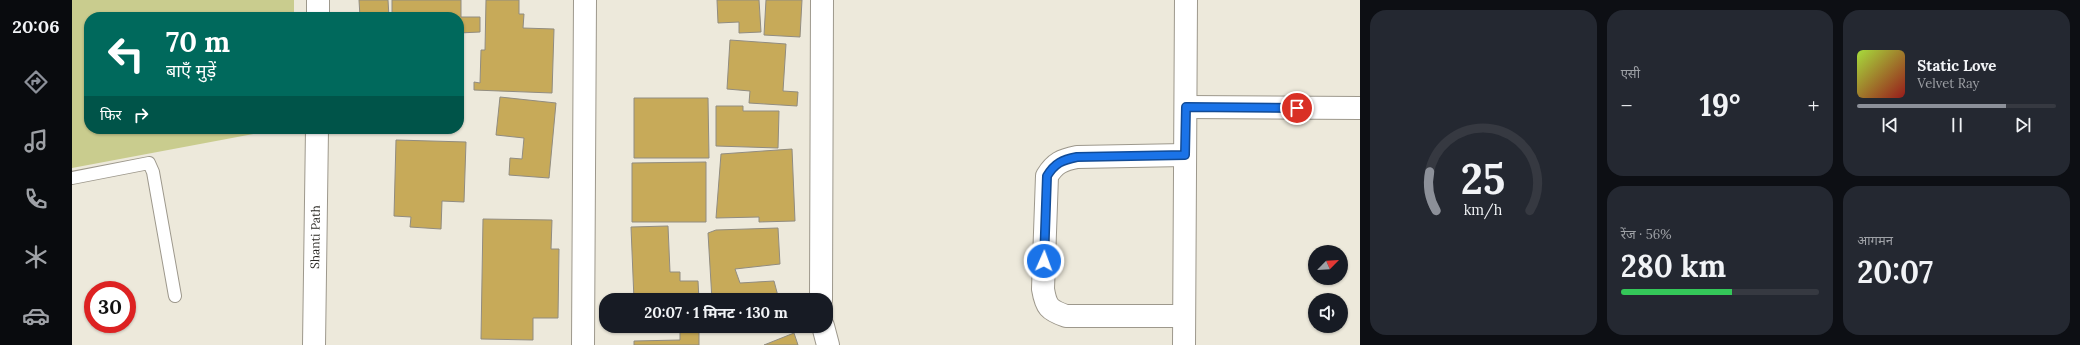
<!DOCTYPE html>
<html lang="hi">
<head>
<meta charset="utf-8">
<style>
	:root { --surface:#171b24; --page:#242831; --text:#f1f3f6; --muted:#9ea1a6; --line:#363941; --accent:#8c9099 }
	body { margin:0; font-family:Lora,"Noto Sans Devanagari",serif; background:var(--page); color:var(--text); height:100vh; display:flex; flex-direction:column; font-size:15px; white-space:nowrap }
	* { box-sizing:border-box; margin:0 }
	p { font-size:13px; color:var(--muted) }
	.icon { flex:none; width:22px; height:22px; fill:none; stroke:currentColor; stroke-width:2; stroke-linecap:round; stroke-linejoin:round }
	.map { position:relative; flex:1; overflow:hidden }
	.side { display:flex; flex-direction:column; gap:10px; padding:10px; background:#0d0f14; width:720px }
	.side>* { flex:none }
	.hud { position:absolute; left:12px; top:12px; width:380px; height:122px; border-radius:16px; box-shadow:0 1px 3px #0004; background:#00695c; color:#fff; overflow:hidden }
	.needle { width:26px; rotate:66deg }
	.tools { position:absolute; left:1236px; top:245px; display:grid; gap:8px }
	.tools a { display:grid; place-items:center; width:40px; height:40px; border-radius:50%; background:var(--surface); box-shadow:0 1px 3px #0004; font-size:20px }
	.speed { position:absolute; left:12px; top:281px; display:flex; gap:8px; font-size:20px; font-weight:700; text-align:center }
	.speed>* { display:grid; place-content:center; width:52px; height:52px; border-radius:50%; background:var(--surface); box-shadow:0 1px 3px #0004; line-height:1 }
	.speed .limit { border:6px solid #d22; background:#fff; color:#111 }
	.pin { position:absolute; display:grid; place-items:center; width:34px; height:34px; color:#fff; margin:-17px; border:2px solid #fff; border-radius:50%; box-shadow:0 1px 4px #0007 }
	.me { position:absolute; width:44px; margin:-22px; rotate:2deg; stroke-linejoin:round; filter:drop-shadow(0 0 3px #0008) }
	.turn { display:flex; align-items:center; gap:14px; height:84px; padding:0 16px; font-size:18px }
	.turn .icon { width:52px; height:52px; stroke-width:2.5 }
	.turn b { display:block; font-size:28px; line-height:34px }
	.then { display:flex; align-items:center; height:38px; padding:0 16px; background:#0003; gap:8px; font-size:15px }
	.big { font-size:30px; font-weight:700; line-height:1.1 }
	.side .widget { flex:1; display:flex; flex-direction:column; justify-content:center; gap:6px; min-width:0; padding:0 14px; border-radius:16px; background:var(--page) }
	.side .dial { align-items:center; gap:0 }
	.dial svg { height:104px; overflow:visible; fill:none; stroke:var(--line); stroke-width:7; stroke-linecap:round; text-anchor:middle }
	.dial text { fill:var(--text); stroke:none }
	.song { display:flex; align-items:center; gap:12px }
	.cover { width:48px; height:48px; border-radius:6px; background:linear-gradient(135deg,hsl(80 70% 55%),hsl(0 70% 35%)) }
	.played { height:4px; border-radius:2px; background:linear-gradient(90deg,var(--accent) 75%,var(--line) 75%) }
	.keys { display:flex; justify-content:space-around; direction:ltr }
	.heat { display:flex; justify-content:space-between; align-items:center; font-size:22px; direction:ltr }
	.charge { height:6px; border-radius:3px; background:linear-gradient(90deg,#34c759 56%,var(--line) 0) }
	.side .tiles { flex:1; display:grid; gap:10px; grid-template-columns:repeat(3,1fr) }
	.widget:first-child { grid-row:span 2 }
	.trip { position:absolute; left:527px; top:293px; width:234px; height:40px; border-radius:16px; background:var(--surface); box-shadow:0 1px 3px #0004; font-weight:700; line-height:40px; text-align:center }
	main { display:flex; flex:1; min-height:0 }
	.menu { display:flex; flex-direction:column; width:72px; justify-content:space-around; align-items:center; background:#090b0e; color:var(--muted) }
	.menu .icon { width:28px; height:28px }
	.menu .selected { color:var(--accent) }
	.menu b { font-size:18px; color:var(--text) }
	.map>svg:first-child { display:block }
	.green { fill:#c9cc8e }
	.building { fill:#c7aa59; stroke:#918c80 }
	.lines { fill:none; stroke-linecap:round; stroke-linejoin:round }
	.lane-casing { stroke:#9d988c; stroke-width:14 }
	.street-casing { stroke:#9d988c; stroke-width:24 }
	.secondary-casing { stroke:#9d988c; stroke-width:24 }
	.lane { stroke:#fff; stroke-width:12 }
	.street { stroke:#fff; stroke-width:22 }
	.secondary { stroke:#fff; stroke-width:22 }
	.route-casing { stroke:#114b97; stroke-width:10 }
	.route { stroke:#1a73e8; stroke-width:7 }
	.labels { text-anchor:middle; stroke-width:3.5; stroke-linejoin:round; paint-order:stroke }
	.street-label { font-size:12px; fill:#292722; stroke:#fbf6e8 }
</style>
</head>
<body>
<main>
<nav class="menu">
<b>20:06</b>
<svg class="icon selected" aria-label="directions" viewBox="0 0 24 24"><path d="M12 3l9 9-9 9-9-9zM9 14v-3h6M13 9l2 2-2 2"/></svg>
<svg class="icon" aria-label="music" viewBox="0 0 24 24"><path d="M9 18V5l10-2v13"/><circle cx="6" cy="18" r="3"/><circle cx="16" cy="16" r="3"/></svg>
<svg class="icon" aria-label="phone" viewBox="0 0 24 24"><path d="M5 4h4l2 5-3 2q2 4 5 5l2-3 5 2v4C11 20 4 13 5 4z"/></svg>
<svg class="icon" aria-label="climate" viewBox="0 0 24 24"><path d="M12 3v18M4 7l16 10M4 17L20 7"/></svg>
<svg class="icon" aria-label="car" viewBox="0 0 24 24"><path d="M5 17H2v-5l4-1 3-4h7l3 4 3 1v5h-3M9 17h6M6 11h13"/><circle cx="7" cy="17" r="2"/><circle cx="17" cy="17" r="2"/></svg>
</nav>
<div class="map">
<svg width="1288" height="345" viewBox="0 0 1288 345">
	<rect width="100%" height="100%" fill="#ede9db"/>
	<polygon class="green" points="0,0 222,0 222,17 17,17 17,129 208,129 0,168"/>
	<g class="building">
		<polygon points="287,0 316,0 317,17 288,17"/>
		<polygon points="320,0 389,0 389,17 408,17 408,32 387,33 387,17 320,17"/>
		<polygon points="414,0 447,0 447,14 452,14 451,28 482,29 480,93 402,90 402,82 408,83 409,50 413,50"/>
		<polygon points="645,0 687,0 689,32 667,33 667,22 646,23"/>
		<polygon points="694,0 730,0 728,37 692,35"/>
		<polygon points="658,40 714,44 711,91 726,92 725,106 677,103 678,91 655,89"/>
		<polygon points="428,97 484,103 477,178 437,175 438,158 450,159 452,138 424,135"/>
		<polygon points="562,98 636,98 637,158 562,158"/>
		<polygon points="644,106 671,106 671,111 707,111 706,148 644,146"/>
		<polygon points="324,140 394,142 392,202 370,201 369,229 338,227 339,217 322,216"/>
		<polygon points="720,149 723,221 687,222 687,217 644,218 649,154"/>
		<polygon points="634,162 634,222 560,222 560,163"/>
		<polygon points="411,219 480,220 479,249 487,249 486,318 461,318 461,340 409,339"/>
		<polygon points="596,226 598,272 608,272 608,281 626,281 627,300 548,300 562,300 559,227"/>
		<polygon points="706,228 708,264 663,269 668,283 702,281 707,300 640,300 636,233 644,230"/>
		<polygon points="660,326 690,326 674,331 662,332"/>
		<polygon points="627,329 627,345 562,345 562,341 608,340 608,330"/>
		<polygon points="722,333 726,345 692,345"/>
	</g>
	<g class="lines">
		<defs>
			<polyline id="lane" points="0,178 77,163 81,172 103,296"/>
			<g id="street">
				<polyline points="1114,107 1288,108"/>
				<polyline points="749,300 750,0"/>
				<path d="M1112 316H994C977 310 974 307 971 289L975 176C983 163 990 160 1005 157L1113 155"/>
				<polyline points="751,326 756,345"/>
				<polyline points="511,345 513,0"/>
				<polyline points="1112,345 1114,0"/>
			</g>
			<g id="secondary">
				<polyline points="246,17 246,0"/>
				<path id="s1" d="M242 345 245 129"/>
			</g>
		</defs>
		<use href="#lane" class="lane-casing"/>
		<use href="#street" class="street-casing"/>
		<use href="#secondary" class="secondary-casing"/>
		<use href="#lane" class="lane"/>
		<use href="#street" class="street"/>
		<use href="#secondary" class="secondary"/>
	</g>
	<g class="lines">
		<defs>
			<path id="route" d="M972 261 975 176C983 163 990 160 1005 157L1113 155 1114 107 1225 108"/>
		</defs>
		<use href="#route" class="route-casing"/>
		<use href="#route" class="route"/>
	</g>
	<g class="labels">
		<g class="street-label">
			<text dy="4" stroke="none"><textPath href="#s1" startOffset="108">Shanti Path</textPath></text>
		</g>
	</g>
</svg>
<div class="tools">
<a><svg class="needle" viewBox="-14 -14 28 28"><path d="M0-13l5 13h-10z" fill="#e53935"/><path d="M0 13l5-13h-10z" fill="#9ea1a6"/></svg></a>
<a><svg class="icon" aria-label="sound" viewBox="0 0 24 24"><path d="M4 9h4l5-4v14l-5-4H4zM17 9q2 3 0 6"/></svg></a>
</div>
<div class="speed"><div class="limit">30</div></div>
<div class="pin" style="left:1225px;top:108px;background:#d93025"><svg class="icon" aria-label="arrive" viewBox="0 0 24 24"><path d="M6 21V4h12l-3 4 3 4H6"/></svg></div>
<svg class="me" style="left:972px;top:261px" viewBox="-20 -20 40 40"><circle r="17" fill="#1a73e8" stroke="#fff" stroke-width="3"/><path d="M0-11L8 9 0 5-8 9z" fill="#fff"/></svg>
<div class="trip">20:07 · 1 मिनट · 130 m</div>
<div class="hud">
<div class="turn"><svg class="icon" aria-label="left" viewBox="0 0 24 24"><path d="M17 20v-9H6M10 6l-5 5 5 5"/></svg><div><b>70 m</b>बाएँ मुड़ें</div></div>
<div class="then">फिर<svg class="icon" aria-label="right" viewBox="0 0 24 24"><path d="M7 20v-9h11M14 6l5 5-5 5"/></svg></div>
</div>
</div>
<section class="side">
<div class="tiles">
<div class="widget dial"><svg viewBox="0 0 100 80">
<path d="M14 69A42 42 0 1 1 86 69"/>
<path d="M14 69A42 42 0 0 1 9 39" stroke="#8c9099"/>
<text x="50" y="56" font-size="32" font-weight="700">25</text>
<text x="50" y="72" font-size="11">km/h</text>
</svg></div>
<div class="widget"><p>एसी</p>
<div class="heat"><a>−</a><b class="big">19°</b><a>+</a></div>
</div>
<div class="widget">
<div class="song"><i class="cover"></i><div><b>Static Love</b><p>Velvet Ray</p></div></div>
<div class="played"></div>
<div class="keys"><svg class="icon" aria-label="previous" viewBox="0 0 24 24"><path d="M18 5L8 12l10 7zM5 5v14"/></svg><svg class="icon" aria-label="pause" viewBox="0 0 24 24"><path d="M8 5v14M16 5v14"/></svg><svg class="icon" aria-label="next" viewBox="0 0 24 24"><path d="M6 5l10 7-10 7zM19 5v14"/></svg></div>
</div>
<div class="widget"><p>रेंज · 56%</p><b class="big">280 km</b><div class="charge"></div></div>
<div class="widget"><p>आगमन</p><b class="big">20:07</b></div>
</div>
</section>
</main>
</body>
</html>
